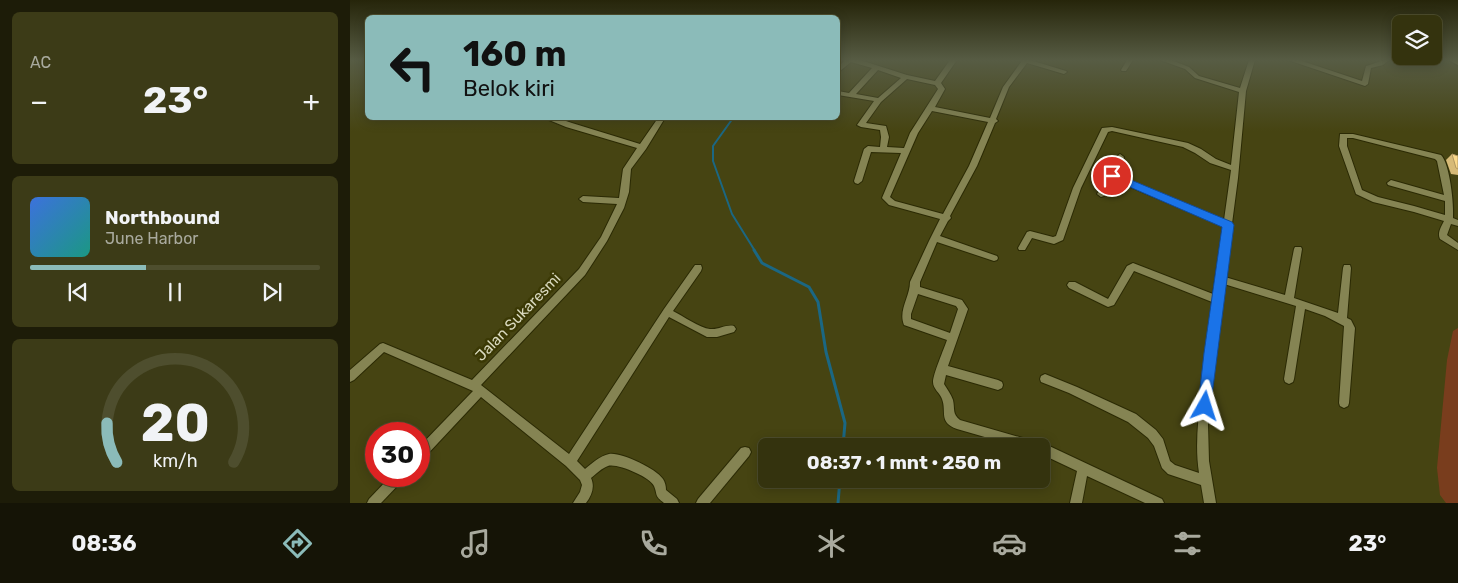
<!DOCTYPE html>
<html lang="id">
<head>
<meta charset="utf-8">
<style>
	:root { --surface:#34330e; --page:#3c3b17; --text:#f1f3f6; --muted:#a9aa9e; --line:#4e4e2e; --accent:#8bbbb9 }
	body { margin:0; font-family:Rubik,sans-serif; background:var(--page); color:var(--text); height:100vh; display:flex; flex-direction:column; font-size:19px; white-space:nowrap }
	* { box-sizing:border-box; margin:0 }
	p { font-size:16px; color:var(--muted) }
	.icon { flex:none; width:28px; height:28px; fill:none; stroke:currentColor; stroke-width:2; stroke-linecap:round; stroke-linejoin:round }
	.map { position:relative; flex:1; overflow:hidden }
	.panel { display:flex; flex-direction:column; gap:12px; padding:12px; background:#1d1c08; width:350px }
	.panel>* { flex:none }
	.guide { position:absolute; left:15px; top:15px; width:475px; height:105px; border-radius:8px; box-shadow:0 2px 12px #0003,0 0 0 1px var(--line); background:#8bbbb9; color:#111; overflow:hidden }
	.fabs { position:absolute; left:1042px; top:15px; display:grid; gap:10px }
	.fabs a { display:grid; place-items:center; width:50px; height:50px; border-radius:8px; background:var(--surface); box-shadow:0 2px 12px #0003,0 0 0 1px var(--line); font-size:25px }
	.speed { position:absolute; left:15px; top:422px; display:flex; gap:10px; font-size:25px; font-weight:700; text-align:center }
	.speed>* { display:grid; place-content:center; width:65px; height:65px; border-radius:50%; background:var(--surface); box-shadow:0 2px 12px #0003,0 0 0 1px var(--line); line-height:1 }
	.speed .limit { border:8px solid #d22; background:#fff; color:#111 }
	.pin { position:absolute; display:grid; place-items:center; width:42px; height:42px; color:#fff; margin:-21px; border:2px solid #fff; border-radius:50%; box-shadow:0 1px 5px #0007 }
	.me { position:absolute; width:55px; margin:-28px; rotate:6deg; stroke-linejoin:round; filter:drop-shadow(0 0 4px #0008) }
	.turn { display:flex; align-items:center; gap:18px; height:105px; padding:0 15px; font-size:22px }
	.turn .icon { width:65px; height:65px; stroke-width:2.5 }
	.turn b { display:block; font-size:35px; line-height:42px }
	.big { font-size:38px; font-weight:700; line-height:1.1 }
	.panel .tile { flex:1; display:flex; flex-direction:column; justify-content:center; gap:8px; min-width:0; padding:0 18px; border-radius:8px; background:var(--page) }
	.panel .dial { align-items:center; gap:0 }
	.dial svg { height:130px; overflow:visible; fill:none; stroke:var(--line); stroke-width:7; stroke-linecap:round; text-anchor:middle }
	.dial text { fill:var(--text); stroke:none }
	.song { display:flex; align-items:center; gap:15px }
	.cover { width:60px; height:60px; border-radius:8px; background:linear-gradient(135deg,hsl(220 70% 55%),hsl(170 70% 35%)) }
	.played { height:5px; border-radius:2px; background:linear-gradient(90deg,var(--accent) 40%,var(--line) 40%) }
	.keys { display:flex; justify-content:space-around; direction:ltr }
	.heat { display:flex; justify-content:space-between; align-items:center; font-size:28px; direction:ltr }
	.trip { position:absolute; left:408px; top:438px; width:292px; height:50px; border-radius:8px; background:var(--surface); box-shadow:0 2px 12px #0003,0 0 0 1px var(--line); font-weight:700; line-height:50px; text-align:center }
	.tab-bar { display:flex; height:80px; justify-content:space-around; align-items:center; background:#151406; color:var(--muted) }
	.tab-bar .icon { width:35px; height:35px }
	.tab-bar .current { color:var(--accent) }
	.tab-bar b { font-size:22px; color:var(--text) }
	main { display:flex; flex:1; min-height:0 }
	.map>svg:first-child { display:block }
	.green { fill:#793d1d }
	.lines { fill:none; stroke-linecap:round; stroke-linejoin:round }
	.stream-far1 { stroke:#1b6783; stroke-width:2 }
	.stream { stroke:#1b6783; stroke-width:3 }
	.street-casing { stroke:#2b2a04; stroke-width:2 }
	.highway-casing { stroke:#2b2a04; stroke-width:3 }
	.street { fill:#858453; fill-rule:evenodd }
	.highway { fill:#aeab5a; fill-rule:evenodd }
	.wall { fill:#d7ba77 }
	.building { fill:#fad88a; stroke:#af9761 }
	.route { fill:#1a73e8; stroke:#114b97 }
	.labels { text-anchor:middle; stroke-width:5; stroke-linejoin:round; paint-order:stroke }
	.street-label { font-size:15px; fill:#dadac0; stroke:#3b3905 }
</style>
</head>
<body>
<main>
<section class="panel">
<div class="tile"><p>AC</p>
<div class="heat"><a>−</a><b class="big">23°</b><a>+</a></div>
</div>
<div class="tile">
<div class="song"><i class="cover"></i><div><b>Northbound</b><p>June Harbor</p></div></div>
<div class="played"></div>
<div class="keys"><svg class="icon" aria-label="previous" viewBox="0 0 24 24"><path d="M18 5L8 12l10 7zM5 5v14"/></svg><svg class="icon" aria-label="pause" viewBox="0 0 24 24"><path d="M8 5v14M16 5v14"/></svg><svg class="icon" aria-label="next" viewBox="0 0 24 24"><path d="M6 5l10 7-10 7zM19 5v14"/></svg></div>
</div>
<div class="tile dial"><svg viewBox="0 0 100 80">
<path d="M14 69A42 42 0 1 1 86 69"/>
<path d="M14 69A42 42 0 0 1 8 45" stroke="#8bbbb9"/>
<text x="50" y="56" font-size="32" font-weight="700">20</text>
<text x="50" y="72" font-size="11">km/h</text>
</svg></div>
</section>
<div class="map">
<svg width="1108" height="503" viewBox="0 0 1108 503">
	<rect width="100%" height="100%" fill="#464412"/>
	<polygon class="green" points="1108,328 1108,503 1096,503 1090,495 1087,468 1097,360 1103,331"/>
	<g class="lines">
		<polyline class="stream-far1" points="383,118 363,146 363,161 382,214 405,251"/>
		<g class="stream">
			<polyline points="404,250 412,263 459,287 468,302 476,352 495,423 493,446"/>
			<polyline points="488,503 490,479"/>
		</g>
		<defs>
			<g id="street">
				<path d="M495 60H510L557 75 585 81 600 60H607L591 83 595 89 585 107 640 118 653 87 671 62 669 60H680L716 71 717 72 714 74 677 63 659 87 646 119 648 121 645 123 627 166 600 216 601 218 598 221 590 236 647 256 648 258 647 260 644 261 587 242 570 282V287L612 300 618 309 598 366 648 380 652 382 653 385 652 388 648 390 596 375 594 384C597 389 601 394 603 400 605 409 602 414 610 420L683 441 688 444 691 443 695 444 812 499 814 503H795L737 476 732 503H720L727 471 691 454V446H666L607 429C588 422 597 412 592 399 590 393 583 389 583 382 583 374 594 349 597 340L554 325C548 310 560 297 560 282L579 241 590 219 539 205 532 198 551 153 521 152 512 181 508 184 505 183 504 181 514 149 518 146 530 147 531 137 530 130 511 127 507 125 524 101 488 95V91L499 93 522 68 501 62 490 71 488 72V67ZM528 70 551 78 528 98 506 94ZM557 79 585 85 588 89 560 133 554 148 537 147 539 137 536 126 516 123 531 102ZM582 111 638 122 619 166 593 214 545 201 540 197 568 133ZM568 294 606 306 608 309 600 333 561 319V314Z"/>
				<polygon points="777,60 783,60 776,71 772,71 771,70"/>
				<path d="M810 60H821L839 67 849 76 890 88 899 60H905L896 91 888 178 875 277 935 295 944 249 945 247H951L952 249 944 298 988 313 993 268 994 265H1000L1001 268 997 318 1001 320 1005 328 999 403 998 406 994 408 990 406 989 403 994 326 975 316 955 309 944 379 943 382 939 384 935 382 934 379 946 306 874 284 865 353 858 424 859 461 866 503H854L851 485 818 474 812 468 804 446 798 438 778 422 719 393 691 382 690 379 691 376 695 374 727 387 786 414 806 430 813 439 820 461 825 465 849 473C845 447 848 421 851 395 854 364 858 333 862 302L784 271 764 305 758 307 719 288 717 285 719 282H725L758 299 777 266 783 263 863 294 873 226 764 180 754 196 751 197 747 194 758 176 766 157 770 154 774 157 766 175 874 220 881 170 860 163 845 153 833 147 762 131 758 132 731 188 713 240 704 244 682 238 675 250H669L668 248 677 232 680 231 703 237 706 236 723 188 752 128 762 127 838 143 851 149 866 159 881 165 889 92 845 78 835 69Z"/>
				<path d="M938 60H949L1012 81 1016 66C1024 64 1031 60 1039 60L1033 65 1021 68 1018 84 1015 86Z"/>
				<path d="M199 118H207L222 123 290 144 308 118H315L296 149 281 169 279 192 274 208 257 241 235 275 131 385 219 454 314 309 345 265H351L352 268 351 271 323 311C333 316 350 328 360 329 369 330 376 324 384 326L386 329 384 332 367 337H357L319 317 227 461 235 469C242 463 250 456 259 454 271 452 305 468 313 479 315 482 316 486 316 490L327 499 329 503H314C304 495 308 496 304 486 300 477 267 463 258 466 252 468 246 474 241 478 245 487 242 495 236 503H223L230 492 232 485 230 480 216 466 131 397 73 459 69 460V447L123 391 34 352 4 380 0 382V370L30 344 33 343 122 380 229 269 251 237 267 204 233 202 229 199 233 196 269 198 273 169 287 148 216 127 199 120Z"/>
				<path d="M990 134H1003L1091 155C1100 164 1104 205 1103 218L1108 220V226L1101 224 1097 235 1108 243V250L1090 239C1087 233 1091 227 1094 221L1064 212 1023 202 1006 194 989 146ZM997 138H1003L1085 159 1087 161 1094 195 1041 180 1037 183 1038 185 1095 201V215L1064 206 1028 197 1012 190 997 146Z"/>
				<polygon points="395,447 399,448 401,452 399,456 360,503 346,503 348,499 391,448"/>
				<polygon points="41,476 55,476 53,480 31,503 17,503 19,499"/>
			</g>
			<polygon id="highway" points="1099,60 1108,60 1108,65"/>
		</defs>
		<use href="#street" class="street-casing"/>
		<use href="#highway" class="highway-casing"/>
		<use href="#street" class="street"/>
		<use href="#highway" class="highway"/>
	</g>
	<polygon class="wall" points="1102,154 1108,156 1108,175 1101,174 1096,160"/>
	<polygon class="building" points="1102,154 1108,156 1108,169 1106,168"/>
	<linearGradient id="sky" x2="0" y2="1"><stop stop-color="#26250a"/><stop offset="0.46" stop-color="#575c44"/><stop offset="1" stop-color="#575c44" stop-opacity="0"/></linearGradient>
	<rect width="1108" height="131" fill="url(#sky)"/>
	<polygon class="route" points="762,172 882,222 884,225 860,411 855,412 850,411 848,406 854,353 872,227 759,178 757,176 759,173"/>
	<g class="labels">
		<g class="street-label">
			<text transform="translate(168 317) rotate(-46)" y="5">Jalan Sukaresmi</text>
		</g>
	</g>
</svg>
<div class="fabs">
<a><svg class="icon" aria-label="layers" viewBox="0 0 24 24"><path d="M12 4l9 5-9 5-9-5zM3 14l9 5 9-5"/></svg></a>
</div>
<div class="speed"><div class="limit">30</div></div>
<div class="pin" style="left:762px;top:176px;background:#d93025"><svg class="icon" aria-label="arrive" viewBox="0 0 24 24"><path d="M6 21V4h12l-3 4 3 4H6"/></svg></div>
<svg class="me" style="left:855px;top:406px" viewBox="-20 -20 40 40"><path d="M0-17L14 15 0 8-14 15z" fill="#1a73e8" stroke="#fff" stroke-width="4"/></svg>
<div class="trip">08:37 · 1 mnt · 250 m</div>
<div class="guide">
<div class="turn"><svg class="icon" aria-label="left" viewBox="0 0 24 24"><path d="M17 20v-9H6M10 6l-5 5 5 5"/></svg><div><b>160 m</b>Belok kiri</div></div>
</div>
</div>
</main>
<nav class="tab-bar">
<b>08:36</b>
<svg class="icon current" aria-label="directions" viewBox="0 0 24 24"><path d="M12 3l9 9-9 9-9-9zM9 14v-3h6M13 9l2 2-2 2"/></svg>
<svg class="icon" aria-label="music" viewBox="0 0 24 24"><path d="M9 18V5l10-2v13"/><circle cx="6" cy="18" r="3"/><circle cx="16" cy="16" r="3"/></svg>
<svg class="icon" aria-label="phone" viewBox="0 0 24 24"><path d="M5 4h4l2 5-3 2q2 4 5 5l2-3 5 2v4C11 20 4 13 5 4z"/></svg>
<svg class="icon" aria-label="climate" viewBox="0 0 24 24"><path d="M12 3v18M4 7l16 10M4 17L20 7"/></svg>
<svg class="icon" aria-label="car" viewBox="0 0 24 24"><path d="M5 17H2v-5l4-1 3-4h7l3 4 3 1v5h-3M9 17h6M6 11h13"/><circle cx="7" cy="17" r="2"/><circle cx="17" cy="17" r="2"/></svg>
<svg class="icon" aria-label="filters" viewBox="0 0 24 24"><path d="M4 7h16M4 17h16"/><circle cx="9" cy="7" r="2"/><circle cx="15" cy="17" r="2"/></svg>
<b>23°</b>
</nav>
</body>
</html>
